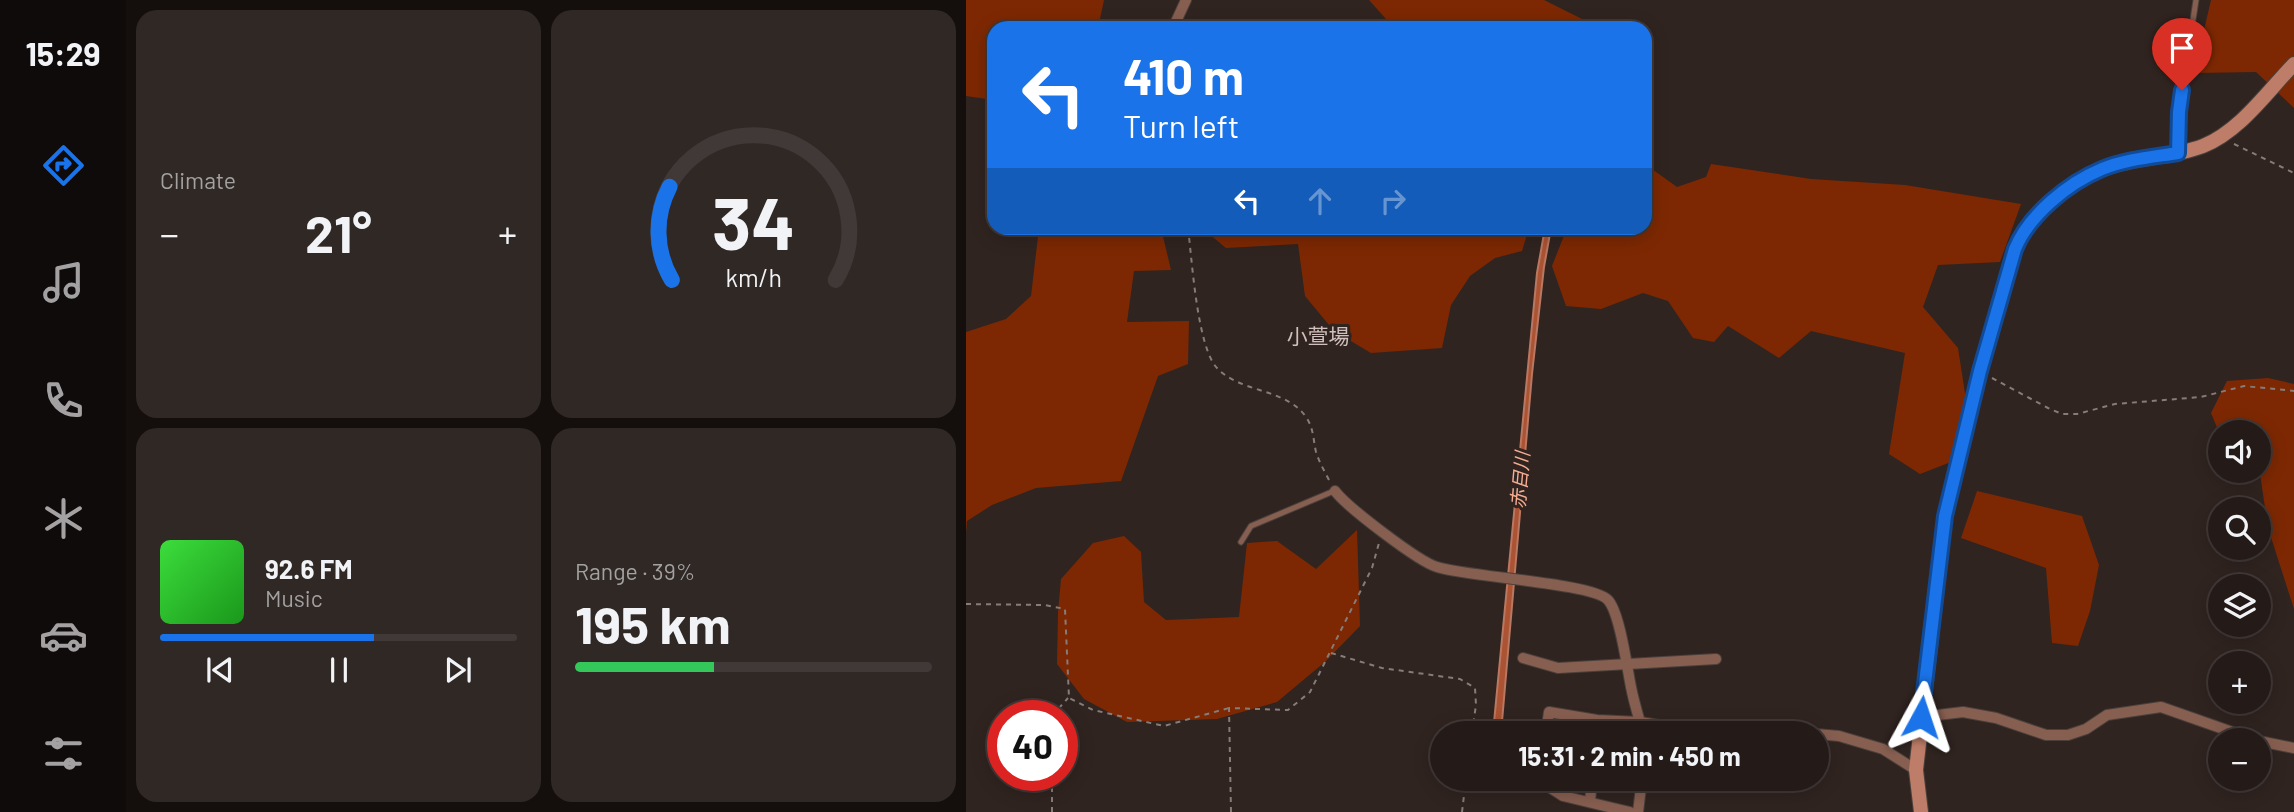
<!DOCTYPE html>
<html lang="en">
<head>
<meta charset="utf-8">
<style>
	:root { --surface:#241b18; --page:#302825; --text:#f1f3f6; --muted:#a3a1a2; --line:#413937; --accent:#1a73e8 }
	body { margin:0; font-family:Barlow,"Noto Sans JP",sans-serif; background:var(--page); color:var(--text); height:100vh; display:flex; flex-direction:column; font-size:26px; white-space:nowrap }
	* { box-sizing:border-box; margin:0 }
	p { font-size:23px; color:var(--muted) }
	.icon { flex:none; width:38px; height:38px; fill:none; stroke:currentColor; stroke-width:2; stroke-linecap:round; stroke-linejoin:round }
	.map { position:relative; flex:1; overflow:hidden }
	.drawer { display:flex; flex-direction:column; gap:10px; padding:10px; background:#140f0d; width:840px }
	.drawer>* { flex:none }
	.guide { position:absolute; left:21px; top:21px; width:665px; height:214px; border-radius:21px; box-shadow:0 4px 18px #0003,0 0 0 2px var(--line); background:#1a73e8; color:#fff; overflow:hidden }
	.fabs { position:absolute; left:1242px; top:420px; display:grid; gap:14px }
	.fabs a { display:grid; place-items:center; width:63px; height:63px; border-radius:50%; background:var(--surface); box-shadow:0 4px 18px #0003,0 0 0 2px var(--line); font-size:35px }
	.speed { position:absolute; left:21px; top:700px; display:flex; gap:14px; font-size:35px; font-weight:700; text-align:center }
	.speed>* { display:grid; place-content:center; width:91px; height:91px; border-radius:50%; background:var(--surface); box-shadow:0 4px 18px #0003,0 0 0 2px var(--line); line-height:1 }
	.speed .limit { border:10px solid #d22; background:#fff; color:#111 }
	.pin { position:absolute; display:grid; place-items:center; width:60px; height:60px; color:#fff; margin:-72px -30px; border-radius:50% 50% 50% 0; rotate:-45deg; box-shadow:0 0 7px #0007 }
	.pin .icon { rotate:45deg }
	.me { position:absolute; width:77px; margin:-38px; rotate:5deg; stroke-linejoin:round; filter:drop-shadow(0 0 5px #0008) }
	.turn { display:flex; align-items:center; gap:24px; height:147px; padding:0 21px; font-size:32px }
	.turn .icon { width:91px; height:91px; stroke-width:2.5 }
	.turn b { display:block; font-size:49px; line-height:60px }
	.lanes { display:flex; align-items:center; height:66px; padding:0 21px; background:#0003; justify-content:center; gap:35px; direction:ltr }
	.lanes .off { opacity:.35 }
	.big { font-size:52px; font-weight:700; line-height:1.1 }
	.drawer .card { flex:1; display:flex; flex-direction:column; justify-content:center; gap:10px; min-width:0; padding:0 24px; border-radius:21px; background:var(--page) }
	.drawer .dial { align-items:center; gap:0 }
	.dial svg { height:182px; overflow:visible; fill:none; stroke:var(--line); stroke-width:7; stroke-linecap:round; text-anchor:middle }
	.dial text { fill:var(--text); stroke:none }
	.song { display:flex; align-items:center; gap:21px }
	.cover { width:84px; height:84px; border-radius:10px; background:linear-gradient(135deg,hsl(120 70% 55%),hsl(120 70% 35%)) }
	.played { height:7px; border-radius:4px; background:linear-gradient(90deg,var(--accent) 60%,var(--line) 60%) }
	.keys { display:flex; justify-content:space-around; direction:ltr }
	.heat { display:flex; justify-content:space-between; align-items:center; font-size:38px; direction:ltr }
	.charge { height:10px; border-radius:5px; background:linear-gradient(90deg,#34c759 39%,var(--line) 0) }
	.drawer .tiles { flex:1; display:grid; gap:10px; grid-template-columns:repeat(2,1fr) }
	.trip { position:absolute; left:464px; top:721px; width:399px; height:70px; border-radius:35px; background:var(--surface); box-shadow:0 4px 18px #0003,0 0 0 2px var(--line); font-weight:700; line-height:70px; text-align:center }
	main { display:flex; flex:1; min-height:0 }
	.tabs { display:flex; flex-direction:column; width:126px; justify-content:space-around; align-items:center; background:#0e0b0a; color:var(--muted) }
	.tabs .icon { width:49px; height:49px }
	.tabs .active { color:var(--accent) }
	.tabs b { font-size:32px; color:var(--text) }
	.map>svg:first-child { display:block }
	.green { fill:#7d2803 }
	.water { fill:#ac5333; stroke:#b97861; stroke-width:2 }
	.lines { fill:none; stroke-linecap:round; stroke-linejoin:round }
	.lane-casing { stroke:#4b403c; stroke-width:7 }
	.street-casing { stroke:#4b403c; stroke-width:12 }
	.secondary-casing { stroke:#4b403c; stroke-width:16 }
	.path { stroke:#867c78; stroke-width:2; stroke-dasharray:5 5; stroke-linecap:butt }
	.lane { stroke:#875f51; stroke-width:5 }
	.street { stroke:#875f51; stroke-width:10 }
	.secondary { stroke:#bd7d68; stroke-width:14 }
	.route-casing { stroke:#114b97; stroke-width:18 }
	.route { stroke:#1a73e8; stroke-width:12 }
	.labels { text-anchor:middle; stroke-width:6; stroke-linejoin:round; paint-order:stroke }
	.water-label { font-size:19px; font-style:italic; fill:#f6ad94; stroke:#302420 }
	.quarter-label { font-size:21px; fill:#d1c1bc; stroke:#302420 }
</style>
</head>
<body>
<main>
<nav class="tabs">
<b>15:29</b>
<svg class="icon active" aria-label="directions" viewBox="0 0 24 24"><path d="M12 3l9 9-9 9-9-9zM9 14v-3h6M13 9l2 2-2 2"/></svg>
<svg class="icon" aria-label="music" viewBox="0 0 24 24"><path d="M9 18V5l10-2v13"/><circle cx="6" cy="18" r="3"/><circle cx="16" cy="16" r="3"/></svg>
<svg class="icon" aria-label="phone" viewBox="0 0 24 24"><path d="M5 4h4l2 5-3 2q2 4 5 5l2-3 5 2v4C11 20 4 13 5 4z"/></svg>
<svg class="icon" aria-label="climate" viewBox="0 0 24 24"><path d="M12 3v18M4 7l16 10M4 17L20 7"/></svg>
<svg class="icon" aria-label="car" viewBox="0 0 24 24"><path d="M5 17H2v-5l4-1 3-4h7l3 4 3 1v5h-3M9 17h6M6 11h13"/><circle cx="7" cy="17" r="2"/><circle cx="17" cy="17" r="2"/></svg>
<svg class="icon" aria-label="filters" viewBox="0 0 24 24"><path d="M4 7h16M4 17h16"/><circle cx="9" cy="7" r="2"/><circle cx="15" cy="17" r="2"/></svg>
</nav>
<section class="drawer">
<div class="tiles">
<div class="card"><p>Climate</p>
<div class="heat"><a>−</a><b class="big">21°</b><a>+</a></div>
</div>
<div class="card dial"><svg viewBox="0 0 100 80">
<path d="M14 69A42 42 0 1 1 86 69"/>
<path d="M14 69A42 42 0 0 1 13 28" stroke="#1a73e8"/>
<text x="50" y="56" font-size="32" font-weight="700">34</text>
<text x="50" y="72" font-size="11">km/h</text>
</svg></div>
<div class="card">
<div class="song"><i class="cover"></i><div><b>92.6 FM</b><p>Music</p></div></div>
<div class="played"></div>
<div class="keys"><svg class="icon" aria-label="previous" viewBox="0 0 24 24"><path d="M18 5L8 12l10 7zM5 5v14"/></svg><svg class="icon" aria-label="pause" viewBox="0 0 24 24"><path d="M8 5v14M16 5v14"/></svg><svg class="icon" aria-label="next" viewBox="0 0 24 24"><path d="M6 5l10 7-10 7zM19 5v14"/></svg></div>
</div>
<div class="card"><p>Range · 39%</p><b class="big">195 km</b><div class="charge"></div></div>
</div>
</section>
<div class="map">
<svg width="1328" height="812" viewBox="0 0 1328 812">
	<rect width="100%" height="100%" fill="#302420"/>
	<g class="green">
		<polygon points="0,0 138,0 132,28 28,28 28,100 0,96"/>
		<polygon points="403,0 578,0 628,25 627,28 428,28"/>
		<polygon points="1245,0 1328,0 1328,108 1290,72 1228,73"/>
		<polygon points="679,164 711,187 740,177 745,164 845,179 939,185 1055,204 1034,262 972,265 957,307 992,348 1001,406 985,462 954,474 923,454 939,353 845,331 813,358 762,326 748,342 727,338 702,301 677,293 635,309 600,306 586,266 601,228 679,228"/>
		<polygon points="73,228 195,228 205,270 168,271 161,322 223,321 222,364 192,376 155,481 70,488 26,505 1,521 0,533 0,332 40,319 65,296"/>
		<polygon points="236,228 563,228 556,251 529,258 504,276 485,305 476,348 405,353 368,331 339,296 332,244 260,248"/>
		<polygon points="1302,378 1328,384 1328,609 1302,528 1293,467 1293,432 1255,432 1255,437 1245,413 1261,381"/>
		<polygon points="1011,491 1116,516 1133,565 1124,611 1112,646 1086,643 1080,568 995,538"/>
		<polygon points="391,530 394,626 360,661 311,702 251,719 161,722 118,699 91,664 92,612 95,579 127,543 158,536 175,552 178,602 200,620 273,617 281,543 311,541 350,569"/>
	</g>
	<polygon class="water" points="579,228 585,228 578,267 566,374 535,733 527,733 571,273"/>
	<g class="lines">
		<defs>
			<g id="lane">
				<polyline points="1212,150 1213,112 1230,0"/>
				<polyline points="275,542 285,526 368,491"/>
			</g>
			<g id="street">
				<polyline points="207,28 220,0"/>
				<path d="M369 491C381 507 453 562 471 567 501 577 627 583 642 600 654 613 661 668 665 687 668 703 673 718 677 733"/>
				<polyline points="557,658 592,668 750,659"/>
				<polyline points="955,717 997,712 1030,718 1080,735 1102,735 1120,729 1141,715 1195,707 1289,740"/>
				<polyline points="580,733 583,712 631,720 674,722 741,733"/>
				<polyline points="827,733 848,733"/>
				<polyline points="850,734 873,736 917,749 950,770"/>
				<polyline points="1293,741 1328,748"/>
				<polyline points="575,779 575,782 597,796 664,812"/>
				<polyline points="624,802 626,779"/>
				<polyline points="672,812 676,779"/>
			</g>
			<path id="secondary" d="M955 812 950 770 979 516 1014 371 1049 249C1066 210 1112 174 1153 164 1181 157 1211 156 1237 146 1274 131 1301 92 1328 64"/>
		</defs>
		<use href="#lane" class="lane-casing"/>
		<use href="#street" class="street-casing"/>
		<use href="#secondary" class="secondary-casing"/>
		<g class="path">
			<polyline points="1268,144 1328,173"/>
			<path d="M222 228C226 259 231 347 251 368 274 393 320 388 340 417 348 429 347 439 350 452 353 462 359 472 364 482"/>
			<polyline points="1026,378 1082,408 1096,414 1111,414 1149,404 1235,397 1278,386 1328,391"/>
			<polyline points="0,604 79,605 99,609 103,698 127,710 198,726 263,708"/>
			<polyline points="365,653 416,668 494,679 509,688 510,705 506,733"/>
			<polyline points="86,716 102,698"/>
			<polyline points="86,812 86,775"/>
			<polyline points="265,812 263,708 322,710 344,692 406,568 413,543"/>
			<polyline points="496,812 500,779"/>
		</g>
		<use href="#lane" class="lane"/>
		<use href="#street" class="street"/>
		<use href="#secondary" class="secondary"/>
	</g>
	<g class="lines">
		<defs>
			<path id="route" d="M955 717 979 516 1014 371 1049 249C1063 215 1102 183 1136 169 1160 159 1187 157 1212 153L1213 112 1216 90"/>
		</defs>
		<use href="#route" class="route-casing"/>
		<use href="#route" class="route"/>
	</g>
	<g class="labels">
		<g class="water-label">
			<text transform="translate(554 480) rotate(-85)" y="7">赤目川</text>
		</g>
		<g class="quarter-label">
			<text x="352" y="344">小萱場</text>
		</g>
	</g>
</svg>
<div class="fabs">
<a><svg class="icon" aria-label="sound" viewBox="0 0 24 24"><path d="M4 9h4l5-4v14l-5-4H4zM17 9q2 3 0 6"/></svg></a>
<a><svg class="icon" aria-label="search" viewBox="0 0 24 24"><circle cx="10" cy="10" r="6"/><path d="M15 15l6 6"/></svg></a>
<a><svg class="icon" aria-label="layers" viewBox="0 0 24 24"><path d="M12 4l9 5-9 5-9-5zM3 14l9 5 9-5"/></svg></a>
<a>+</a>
<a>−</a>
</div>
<div class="speed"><div class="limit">40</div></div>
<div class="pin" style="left:1216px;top:90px;background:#d93025"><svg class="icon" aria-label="arrive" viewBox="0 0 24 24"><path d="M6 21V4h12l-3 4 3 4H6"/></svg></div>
<svg class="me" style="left:955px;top:717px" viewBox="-20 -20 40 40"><path d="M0-17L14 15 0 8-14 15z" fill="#1a73e8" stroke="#fff" stroke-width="4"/></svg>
<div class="trip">15:31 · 2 min · 450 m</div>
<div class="guide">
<div class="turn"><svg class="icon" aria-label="left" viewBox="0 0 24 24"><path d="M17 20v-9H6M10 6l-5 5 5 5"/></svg><div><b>410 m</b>Turn left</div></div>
<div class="lanes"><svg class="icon" aria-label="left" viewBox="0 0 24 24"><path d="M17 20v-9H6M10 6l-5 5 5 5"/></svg><svg class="icon off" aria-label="ahead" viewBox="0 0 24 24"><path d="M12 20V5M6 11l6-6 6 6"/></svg><svg class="icon off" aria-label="right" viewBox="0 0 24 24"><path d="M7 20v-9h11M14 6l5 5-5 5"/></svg></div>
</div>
</div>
</main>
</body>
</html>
